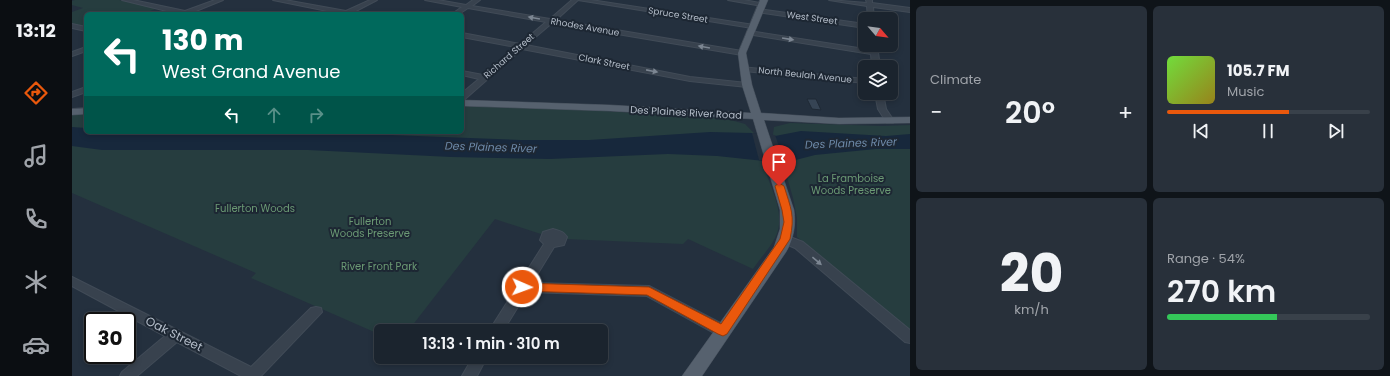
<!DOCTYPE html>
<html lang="en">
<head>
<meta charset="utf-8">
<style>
	:root { --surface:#1b242e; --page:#28303a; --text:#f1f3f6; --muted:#a0a4aa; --line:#39414a; --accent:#ea580c }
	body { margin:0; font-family:Poppins,sans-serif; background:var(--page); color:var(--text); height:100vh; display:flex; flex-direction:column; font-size:15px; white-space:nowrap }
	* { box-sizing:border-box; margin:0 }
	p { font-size:13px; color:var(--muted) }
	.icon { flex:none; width:22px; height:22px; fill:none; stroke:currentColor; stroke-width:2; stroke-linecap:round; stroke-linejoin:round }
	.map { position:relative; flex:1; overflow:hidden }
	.drawer { display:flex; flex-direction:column; gap:6px; padding:6px; background:#0f1419; width:480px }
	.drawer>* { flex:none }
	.banner { position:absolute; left:12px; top:12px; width:380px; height:122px; border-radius:6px; box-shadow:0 2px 6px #0003,0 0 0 1px var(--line); background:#00695c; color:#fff; overflow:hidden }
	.needle { width:26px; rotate:118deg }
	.tools { position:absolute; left:786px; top:12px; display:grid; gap:8px }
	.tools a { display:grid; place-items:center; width:40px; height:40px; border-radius:6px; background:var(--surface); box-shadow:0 2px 6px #0003,0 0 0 1px var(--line); font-size:20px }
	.speed { position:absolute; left:12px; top:312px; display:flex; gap:8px; font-size:20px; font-weight:700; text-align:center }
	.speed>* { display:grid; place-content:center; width:52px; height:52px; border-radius:50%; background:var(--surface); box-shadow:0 2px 6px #0003,0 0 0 1px var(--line); line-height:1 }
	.speed .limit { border:2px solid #111; border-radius:6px; background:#fff; color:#111 }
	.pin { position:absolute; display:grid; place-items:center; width:34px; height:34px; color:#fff; margin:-41px -17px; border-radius:50% 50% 50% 0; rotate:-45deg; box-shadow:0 0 4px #0007 }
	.pin .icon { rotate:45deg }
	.me { position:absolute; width:44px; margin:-22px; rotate:92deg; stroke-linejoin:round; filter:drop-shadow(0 0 3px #0008) }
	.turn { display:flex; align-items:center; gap:14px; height:84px; padding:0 12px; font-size:18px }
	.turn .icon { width:52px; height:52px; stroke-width:2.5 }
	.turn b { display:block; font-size:28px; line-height:34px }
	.lanes { display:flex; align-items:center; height:38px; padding:0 12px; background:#0003; justify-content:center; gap:20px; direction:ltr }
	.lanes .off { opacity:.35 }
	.big { font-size:30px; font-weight:600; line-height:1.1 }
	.drawer .widget { flex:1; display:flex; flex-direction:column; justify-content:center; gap:6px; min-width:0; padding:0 14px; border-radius:6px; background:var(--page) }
	.drawer .dial { align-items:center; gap:0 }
	.dial b { font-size:52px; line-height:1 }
	.song { display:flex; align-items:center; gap:12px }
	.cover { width:48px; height:48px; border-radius:6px; background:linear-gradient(135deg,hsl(100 70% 55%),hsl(50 70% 35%)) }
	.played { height:4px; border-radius:2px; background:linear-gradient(90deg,var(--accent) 60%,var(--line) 60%) }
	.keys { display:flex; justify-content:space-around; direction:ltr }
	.heat { display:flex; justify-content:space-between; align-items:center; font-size:22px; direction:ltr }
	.charge { height:6px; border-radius:3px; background:linear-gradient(90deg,#34c759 54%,var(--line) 0) }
	.drawer .tiles { flex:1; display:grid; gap:6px; grid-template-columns:repeat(2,1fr) }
	.trip { position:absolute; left:302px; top:324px; width:234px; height:40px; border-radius:6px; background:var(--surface); box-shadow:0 2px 6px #0003,0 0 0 1px var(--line); font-weight:600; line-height:40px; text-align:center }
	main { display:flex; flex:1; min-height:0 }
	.tab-bar { display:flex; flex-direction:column; width:72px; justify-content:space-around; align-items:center; background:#0b0e12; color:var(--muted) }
	.tab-bar .icon { width:28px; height:28px }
	.tab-bar .selected { color:var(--accent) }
	.tab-bar b { font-size:18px; color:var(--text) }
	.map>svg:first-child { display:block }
	.green { fill:#263d3f }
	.water { fill:#17283c }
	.pier { fill:#24303e }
	.building { fill:#364454; stroke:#1f2935 }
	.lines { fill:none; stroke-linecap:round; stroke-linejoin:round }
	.minor-casing { stroke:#414b57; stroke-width:2 }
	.major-casing { stroke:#414b57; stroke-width:1 }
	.minor { fill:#38424e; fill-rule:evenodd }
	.major { fill:#56616e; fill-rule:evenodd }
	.oneway { fill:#7c8692 }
	.route { fill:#ea580c; stroke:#983908 }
	.labels { text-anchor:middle; stroke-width:4; stroke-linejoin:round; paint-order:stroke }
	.far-street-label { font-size:9px; fill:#b4bdc9; stroke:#1d2733 }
	.street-label { font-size:10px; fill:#b4bdc9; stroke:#1d2733 }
	.park-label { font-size:10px; fill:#6b9a74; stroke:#1d2733 }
	.water-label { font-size:11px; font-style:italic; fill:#6d89a8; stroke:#1d2733 }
	.near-street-label { font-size:12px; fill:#b4bdc9; stroke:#1d2733 }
</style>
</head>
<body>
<main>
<nav class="tab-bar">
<b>13:12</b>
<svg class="icon selected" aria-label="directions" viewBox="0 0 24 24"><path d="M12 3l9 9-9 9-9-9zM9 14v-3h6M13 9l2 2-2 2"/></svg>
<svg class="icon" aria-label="music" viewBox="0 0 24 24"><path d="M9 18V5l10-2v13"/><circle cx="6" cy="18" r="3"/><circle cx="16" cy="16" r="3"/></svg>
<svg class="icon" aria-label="phone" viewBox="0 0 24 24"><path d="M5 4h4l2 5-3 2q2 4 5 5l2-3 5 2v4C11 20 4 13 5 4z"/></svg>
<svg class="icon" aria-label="climate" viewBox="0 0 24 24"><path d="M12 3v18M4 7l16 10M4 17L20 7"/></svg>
<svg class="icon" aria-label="car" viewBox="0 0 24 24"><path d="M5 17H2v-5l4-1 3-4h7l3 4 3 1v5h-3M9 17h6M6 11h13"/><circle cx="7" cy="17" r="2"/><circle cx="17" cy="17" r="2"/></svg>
</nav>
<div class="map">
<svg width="838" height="376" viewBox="0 0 838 376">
	<rect width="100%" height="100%" fill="#24303e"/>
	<g class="green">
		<polygon points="3,0 47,0 86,8 70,14 14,14 14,28 0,24 0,12 11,8 0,5 0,1"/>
		<path d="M390 106 518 110 655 119 673 124 682 133H680L687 160H690C696 185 716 213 703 238 697 249 688 259 681 269L616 239 611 244 493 239 472 235 423 219 336 331H309V335L179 278 184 273 0 193V115L14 114V132H390Z"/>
		<polygon points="718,123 809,126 838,125 838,331 725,237 725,218 721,198 703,135 701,135 702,127"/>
	</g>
	<polygon class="water" points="0,127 14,128 14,132 239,132 449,140 517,140 638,132 680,133 703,136 729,131 814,136 838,134 838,149 804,149 743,155 712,163 645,156 596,154 478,159 379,157 236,150 30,150 0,146"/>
	<polygon class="pier" points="680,133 703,135 713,163 687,160"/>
	<polygon class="building" points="735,99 744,99 749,110 740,109"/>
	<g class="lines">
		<defs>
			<g id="minor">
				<polygon points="50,0 61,0 113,11 143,0 151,0 119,13 121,14 107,14"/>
				<polygon points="201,0 213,0 274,11 298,0 305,0 280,13 282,14 270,14"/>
				<polygon points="353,0 366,0 394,5 401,0 408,0 400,6 478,19 500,0 519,0 682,25 682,27 680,28 506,0 484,20 670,51 673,53 670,55 480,23 454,45 618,77 675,83 679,85 675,87 618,81 450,49 393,99 390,99 390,93 407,79 390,75 390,71 411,75 444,47 390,37 390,33 448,44 474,22 396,8 387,14 380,14 390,7"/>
				<polygon points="656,0 672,0 693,4 690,6"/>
				<polygon points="757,0 795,3 794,0 800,0 800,3 838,8 838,12 801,7 802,19 796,19 795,6"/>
				<polygon points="687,9 793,24 793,28 685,12 685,10"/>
				<polygon points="0,24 14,27 14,31 0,28"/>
				<polygon points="677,31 799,50 799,45 805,45 808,67 800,67 799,54 675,34 675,32"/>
				<polygon points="14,47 14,51 0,56 0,52"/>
				<polygon points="669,67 793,79 793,83 672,71 669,71"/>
				<polygon points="14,87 14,92 0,97 0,92"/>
				<polygon points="803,93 811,93 814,109 822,121 821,123 815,123 806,109"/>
				<path d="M481 229C487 231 491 231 495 237L492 245 482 247 460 283 577 286 656 327 658 331 656 335 651 336 646 335 575 296 455 292 431 331H417L472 244 468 240 471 232Z"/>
				<polygon points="713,235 731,242 838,330 838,343 833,342 723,248 709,242 707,239 709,236"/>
				<polygon points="0,277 179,367 239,308 244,307 249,308 250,312 189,376 169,376 105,342 65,376 48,376 50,372 93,336 0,286"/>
				<polygon points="401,357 415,357 405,376 390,376"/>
			</g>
			<g id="major">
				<path d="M688 0H696L674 53 680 85 689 113 767 118 838 117V123L767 124 692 120 722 210C724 224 722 239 714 252L630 376H610L702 247 708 229V210L681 119 538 111 390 106V100L538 105 679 113 670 85 666 53Z"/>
				<polygon points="14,108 14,114 0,115 0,109"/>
			</g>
		</defs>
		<use href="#minor" class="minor-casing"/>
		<use href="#major" class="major-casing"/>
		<use href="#minor" class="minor"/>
		<use href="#major" class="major"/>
	</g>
	<defs><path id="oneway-solid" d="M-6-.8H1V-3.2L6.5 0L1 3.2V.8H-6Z"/></defs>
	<g class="oneway">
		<use href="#oneway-solid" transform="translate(462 18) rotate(-170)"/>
		<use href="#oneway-solid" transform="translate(716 39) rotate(9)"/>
		<use href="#oneway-solid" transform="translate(632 47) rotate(-170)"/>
		<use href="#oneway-solid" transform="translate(580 71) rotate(11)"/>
		<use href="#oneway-solid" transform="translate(745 261) rotate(40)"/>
	</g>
	<path class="route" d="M707 183 712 186C719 209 723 215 718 239L655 334 651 336 646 334 575 295 450 291 447 290 445 287 447 284 450 283 577 287 649 324 708 239 712 222 710 210 703 186Z"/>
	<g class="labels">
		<g class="far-street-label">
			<text transform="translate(606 15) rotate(9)" y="3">Spruce Street</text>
			<text transform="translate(740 18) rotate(8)" y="3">West Street</text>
			<text transform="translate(513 27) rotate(10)" y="3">Rhodes Avenue</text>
			<text transform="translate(437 56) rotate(-41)" y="3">Richard Street</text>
			<text transform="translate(532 62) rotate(11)" y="3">Clark Street</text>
			<text transform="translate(733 75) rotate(6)" y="3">North Beulah Avenue</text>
		</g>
		<g class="street-label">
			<text transform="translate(614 112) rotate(3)" y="4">Des Plaines River Road</text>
		</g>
		<g class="park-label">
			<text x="779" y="182">La Framboise<tspan x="779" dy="12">Woods Preserve</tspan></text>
			<text x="183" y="212">Fullerton Woods</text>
			<text x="298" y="225">Fullerton<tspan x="298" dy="12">Woods Preserve</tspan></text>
			<text x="307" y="270">River Front Park</text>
		</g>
		<g class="water-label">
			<text transform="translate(779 143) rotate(-2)" y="4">Des Plaines River</text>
			<text transform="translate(419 147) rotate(2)" y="4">Des Plaines River</text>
		</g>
		<g class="near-street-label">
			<text transform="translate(102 334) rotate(27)" y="4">Oak Street</text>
		</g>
	</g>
</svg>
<div class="tools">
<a><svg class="needle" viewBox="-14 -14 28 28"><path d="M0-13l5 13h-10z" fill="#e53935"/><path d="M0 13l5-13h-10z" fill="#a0a4aa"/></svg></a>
<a><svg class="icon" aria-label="layers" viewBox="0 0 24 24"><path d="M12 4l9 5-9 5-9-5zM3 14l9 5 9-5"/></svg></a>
</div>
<div class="speed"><div class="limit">30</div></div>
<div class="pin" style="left:707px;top:186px;background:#d93025"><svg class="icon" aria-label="arrive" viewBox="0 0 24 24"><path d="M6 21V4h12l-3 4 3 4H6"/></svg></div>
<svg class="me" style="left:450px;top:287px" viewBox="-20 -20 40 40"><circle r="17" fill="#ea580c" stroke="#fff" stroke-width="3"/><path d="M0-11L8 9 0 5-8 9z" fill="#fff"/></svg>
<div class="trip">13:13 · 1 min · 310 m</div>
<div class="banner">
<div class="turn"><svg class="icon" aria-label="left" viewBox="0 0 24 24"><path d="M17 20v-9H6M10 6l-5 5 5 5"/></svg><div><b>130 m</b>West Grand Avenue</div></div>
<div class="lanes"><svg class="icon" aria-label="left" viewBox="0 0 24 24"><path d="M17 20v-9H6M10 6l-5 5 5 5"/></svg><svg class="icon off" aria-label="ahead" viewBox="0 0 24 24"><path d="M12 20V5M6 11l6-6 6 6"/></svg><svg class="icon off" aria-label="right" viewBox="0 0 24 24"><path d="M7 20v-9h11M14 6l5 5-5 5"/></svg></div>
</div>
</div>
<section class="drawer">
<div class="tiles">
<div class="widget"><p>Climate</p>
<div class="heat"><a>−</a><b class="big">20°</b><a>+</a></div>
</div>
<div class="widget">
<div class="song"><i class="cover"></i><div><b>105.7 FM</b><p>Music</p></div></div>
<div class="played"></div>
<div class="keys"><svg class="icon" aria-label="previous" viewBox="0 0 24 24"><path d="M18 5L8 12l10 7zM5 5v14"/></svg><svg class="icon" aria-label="pause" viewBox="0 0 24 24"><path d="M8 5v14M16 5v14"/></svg><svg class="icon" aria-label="next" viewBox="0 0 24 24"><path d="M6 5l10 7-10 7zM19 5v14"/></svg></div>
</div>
<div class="widget dial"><b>20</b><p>km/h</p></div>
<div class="widget"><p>Range · 54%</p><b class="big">270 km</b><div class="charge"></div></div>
</div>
</section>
</main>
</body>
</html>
